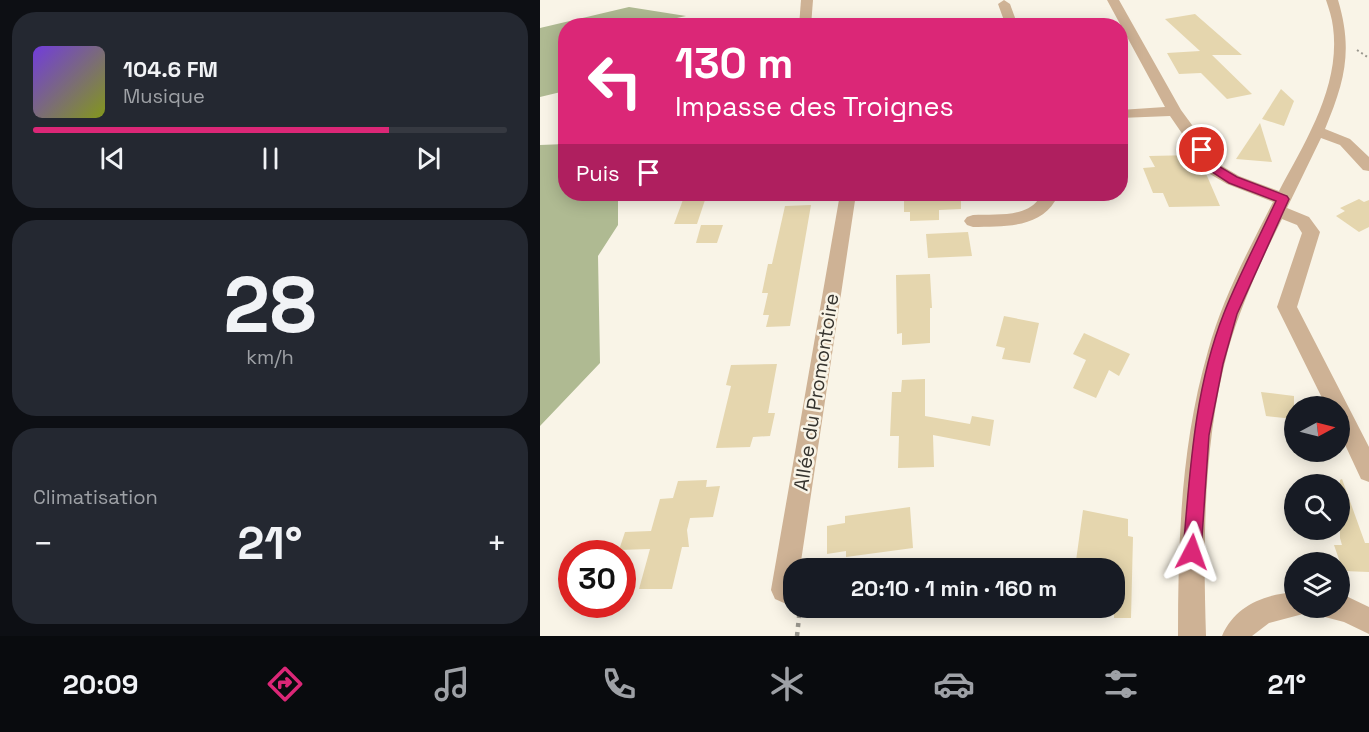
<!DOCTYPE html>
<html lang="fr">
<head>
<meta charset="utf-8">
<style>
	:root { --surface:#171b24; --page:#242831; --text:#f1f3f6; --muted:#9ea1a6; --line:#363941; --accent:#db2777 }
	body { margin:0; font-family:"Space Grotesk",sans-serif; background:var(--page); color:var(--text); height:100vh; display:flex; flex-direction:column; font-size:22px; white-space:nowrap }
	* { box-sizing:border-box; margin:0 }
	p { font-size:20px; color:var(--muted) }
	.icon { flex:none; width:33px; height:33px; fill:none; stroke:currentColor; stroke-width:2; stroke-linecap:round; stroke-linejoin:round }
	.map { position:relative; flex:1; overflow:hidden }
	.panel { display:flex; flex-direction:column; gap:12px; padding:12px; background:#0d0f14; width:540px }
	.panel>* { flex:none }
	.banner { position:absolute; left:18px; top:18px; width:570px; height:183px; border-radius:24px; box-shadow:0 3px 15px #0003; background:#db2777; color:#fff; overflow:hidden }
	.needle { width:39px; rotate:83deg }
	.fabs { position:absolute; left:744px; top:396px; display:grid; gap:12px }
	.fabs a { display:grid; place-items:center; width:66px; height:66px; border-radius:50%; background:var(--surface); box-shadow:0 3px 15px #0003; font-size:30px }
	.speed { position:absolute; left:18px; top:540px; display:flex; gap:12px; font-size:30px; font-weight:700; text-align:center }
	.speed>* { display:grid; place-content:center; width:78px; height:78px; border-radius:50%; background:var(--surface); box-shadow:0 3px 15px #0003; line-height:1 }
	.speed .limit { border:9px solid #d22; background:#fff; color:#111 }
	.pin { position:absolute; display:grid; place-items:center; width:51px; height:51px; color:#fff; margin:-26px; border:3px solid #fff; border-radius:50%; box-shadow:0 2px 6px #0007 }
	.me { position:absolute; width:66px; margin:-33px; rotate:4deg; stroke-linejoin:round; filter:drop-shadow(0 0 4px #0008) }
	.turn { display:flex; align-items:center; gap:21px; height:126px; padding:0 18px; font-size:27px }
	.turn .icon { width:78px; height:78px; stroke-width:2.5 }
	.turn b { display:block; font-size:42px; line-height:51px }
	.then { display:flex; align-items:center; height:57px; padding:0 18px; background:#0003; gap:12px; font-size:22px }
	.big { font-size:45px; font-weight:700; line-height:1.1 }
	.panel .card { flex:1; display:flex; flex-direction:column; justify-content:center; gap:9px; min-width:0; padding:0 21px; border-radius:24px; background:var(--page) }
	.panel .dial { align-items:center; gap:0 }
	.dial b { font-size:78px; line-height:1 }
	.song { display:flex; align-items:center; gap:18px }
	.cover { width:72px; height:72px; border-radius:9px; background:linear-gradient(135deg,hsl(260 70% 55%),hsl(70 70% 35%)) }
	.played { height:6px; border-radius:3px; background:linear-gradient(90deg,var(--accent) 75%,var(--line) 75%) }
	.keys { display:flex; justify-content:space-around; direction:ltr }
	.heat { display:flex; justify-content:space-between; align-items:center; font-size:33px; direction:ltr }
	.trip { position:absolute; left:243px; top:558px; width:342px; height:60px; border-radius:24px; background:var(--surface); box-shadow:0 3px 15px #0003; font-weight:700; line-height:60px; text-align:center }
	.menu { display:flex; height:96px; justify-content:space-around; align-items:center; background:#090b0e; color:var(--muted) }
	.menu .icon { width:42px; height:42px }
	.menu .active { color:var(--accent) }
	.menu b { font-size:27px; color:var(--text) }
	main { display:flex; flex:1; min-height:0 }
	.map>svg:first-child { display:block }
	.forest { fill:#afba92 }
	.building { fill:#e5d6ae }
	.lines { fill:none; stroke-linecap:round; stroke-linejoin:round }
	.path-far1 { stroke:#9a978e; stroke-width:2; stroke-dasharray:2 3; stroke-linecap:butt }
	.path { stroke:#9a978e; stroke-width:4.5; stroke-dasharray:4 5; stroke-linecap:butt }
	.street { fill:#ceb295; fill-rule:evenodd }
	.route { fill:#db2777; stroke:#8e194d; stroke-width:1.5 }
	.labels { text-anchor:middle; stroke-width:5; stroke-linejoin:round; paint-order:stroke }
	.street-label { font-size:20px; fill:#36342f; stroke:#f9f4e7 }
</style>
</head>
<body>
<main>
<section class="panel">
<div class="card">
<div class="song"><i class="cover"></i><div><b>104.6 FM</b><p>Musique</p></div></div>
<div class="played"></div>
<div class="keys"><svg class="icon" aria-label="previous" viewBox="0 0 24 24"><path d="M18 5L8 12l10 7zM5 5v14"/></svg><svg class="icon" aria-label="pause" viewBox="0 0 24 24"><path d="M8 5v14M16 5v14"/></svg><svg class="icon" aria-label="next" viewBox="0 0 24 24"><path d="M6 5l10 7-10 7zM19 5v14"/></svg></div>
</div>
<div class="card dial"><b>28</b><p>km/h</p></div>
<div class="card"><p>Climatisation</p>
<div class="heat"><a>−</a><b class="big">21°</b><a>+</a></div>
</div>
</section>
<div class="map">
<svg width="829" height="636" viewBox="0 0 829 636">
	<rect width="100%" height="100%" fill="#f9f4e7"/>
	<g class="forest">
		<polygon points="89,7 146,16 105,25 26,26 25,91 0,97 0,28"/>
		<polygon points="25,144 26,194 78,194 78,225 58,256 60,363 0,426 0,145"/>
	</g>
	<g class="building">
		<polygon points="655,14 702,55 672,55 712,94 687,99 661,73 639,74 627,53 660,51 625,19"/>
		<polygon points="741,89 754,101 744,126 722,119"/>
		<polygon points="720,123 732,162 696,159"/>
		<polygon points="654,155 664,169 680,206 629,207 623,193 613,193 603,168 615,167 609,156"/>
		<polygon points="364,194 421,194 421,209 399,210 399,220 370,221 370,212 364,212"/>
		<polygon points="144,197 166,197 157,224 134,224"/>
		<polygon points="819,199 824,202 829,200 829,227 819,232 796,216 805,211 800,208"/>
		<polygon points="271,205 250,326 226,327 229,315 223,315 228,293 222,293 228,264 232,264 245,206"/>
		<polygon points="161,225 183,225 177,243 156,243"/>
		<polygon points="428,232 432,256 388,258 386,234"/>
		<polygon points="390,274 392,308 390,308 390,343 362,345 362,333 357,334 356,275"/>
		<polygon points="464,316 499,323 490,363 462,359 465,348 456,346"/>
		<polygon points="544,333 590,354 579,376 569,370 556,398 533,388 546,360 533,354"/>
		<polygon points="237,364 228,413 235,413 230,436 213,437 210,447 176,448 191,386 186,385 191,365"/>
		<polygon points="385,379 385,416 430,424 432,416 454,420 450,446 393,435 394,467 358,468 359,436 350,436 352,392 361,392 362,380"/>
		<polygon points="721,392 754,396 754,419 726,416"/>
		<polygon points="802,479 825,543 829,543 829,572 803,571 794,545 802,545 800,538 800,480"/>
		<polygon points="167,480 166,487 180,486 173,517 150,518 147,530 149,547 142,547 132,589 99,589 110,549 79,550 85,532 111,531 120,499 133,498 138,481"/>
		<polygon points="370,507 373,548 306,557 306,551 287,554 287,526 305,523 305,516"/>
		<polygon points="543,510 588,519 588,536 593,537 591,618 574,618 574,568 535,568"/>
	</g>
	<g class="lines">
		<polyline class="path-far1" points="817,50 829,58"/>
		<polyline class="path" points="257,636 260,608"/>
		<g class="street">
			<polygon points="261,0 273,0 271,26 259,26"/>
			<polygon points="464,0 470,4 478,26 466,26 458,4"/>
			<path d="M567 0H579L641 110 682 166 699 176 739 191C765 142 801 86 793 27 792 18 789 9 786 0H798C813 50 805 81 785 129L810 139 829 157V171L823 170 800 145 781 138 747 208 769 217 780 232 757 307 829 447V482L821 479 800 434V406H786L737 307 762 233 757 225 742 219C721 261 701 305 688 350 663 443 663 541 666 636H638C638 540 641 444 668 351 682 299 709 249 733 202L687 184 670 174 630 116 580 118V110L625 107Z"/>
			<polygon points="300,194 316,194 260,568 254,568 253,599 244,603 235,599 231,590"/>
			<path d="M497 194H513L515 201C498 229 462 226 433 227L427 225 424 221 427 217 433 215C454 214 484 218 498 200Z"/>
			<path d="M754 592V608H766L763 614 729 623 712 636H682C695 606 723 595 754 592Z"/>
			<polygon points="800,595 806,596 829,607 829,634 804,622 785,617 781,608 800,608"/>
		</g>
	</g>
	<path class="route" d="M662 147 666 148 680 167 697 177 747 196 749 199 697 314 683 364 669 435 661 552 658 558 652 561 646 558 643 552C650 472 654 389 684 313 699 275 719 238 736 201L689 183 672 172 656 150Z"/>
	<g class="labels">
		<g class="street-label">
			<text transform="translate(276 392) rotate(-81)" y="7">Allée du Promontoire</text>
		</g>
	</g>
</svg>
<div class="fabs">
<a><svg class="needle" viewBox="-14 -14 28 28"><path d="M0-13l5 13h-10z" fill="#e53935"/><path d="M0 13l5-13h-10z" fill="#9ea1a6"/></svg></a>
<a><svg class="icon" aria-label="search" viewBox="0 0 24 24"><circle cx="10" cy="10" r="6"/><path d="M15 15l6 6"/></svg></a>
<a><svg class="icon" aria-label="layers" viewBox="0 0 24 24"><path d="M12 4l9 5-9 5-9-5zM3 14l9 5 9-5"/></svg></a>
</div>
<div class="speed"><div class="limit">30</div></div>
<div class="pin" style="left:662px;top:150px;background:#d93025"><svg class="icon" aria-label="arrive" viewBox="0 0 24 24"><path d="M6 21V4h12l-3 4 3 4H6"/></svg></div>
<svg class="me" style="left:652px;top:552px" viewBox="-20 -20 40 40"><path d="M0-17L14 15 0 8-14 15z" fill="#db2777" stroke="#fff" stroke-width="4"/></svg>
<div class="trip">20:10 · 1 min · 160 m</div>
<div class="banner">
<div class="turn"><svg class="icon" aria-label="left" viewBox="0 0 24 24"><path d="M17 20v-9H6M10 6l-5 5 5 5"/></svg><div><b>130 m</b>Impasse des Troignes</div></div>
<div class="then">Puis<svg class="icon" aria-label="arrive" viewBox="0 0 24 24"><path d="M6 21V4h12l-3 4 3 4H6"/></svg></div>
</div>
</div>
</main>
<nav class="menu">
<b>20:09</b>
<svg class="icon active" aria-label="directions" viewBox="0 0 24 24"><path d="M12 3l9 9-9 9-9-9zM9 14v-3h6M13 9l2 2-2 2"/></svg>
<svg class="icon" aria-label="music" viewBox="0 0 24 24"><path d="M9 18V5l10-2v13"/><circle cx="6" cy="18" r="3"/><circle cx="16" cy="16" r="3"/></svg>
<svg class="icon" aria-label="phone" viewBox="0 0 24 24"><path d="M5 4h4l2 5-3 2q2 4 5 5l2-3 5 2v4C11 20 4 13 5 4z"/></svg>
<svg class="icon" aria-label="climate" viewBox="0 0 24 24"><path d="M12 3v18M4 7l16 10M4 17L20 7"/></svg>
<svg class="icon" aria-label="car" viewBox="0 0 24 24"><path d="M5 17H2v-5l4-1 3-4h7l3 4 3 1v5h-3M9 17h6M6 11h13"/><circle cx="7" cy="17" r="2"/><circle cx="17" cy="17" r="2"/></svg>
<svg class="icon" aria-label="filters" viewBox="0 0 24 24"><path d="M4 7h16M4 17h16"/><circle cx="9" cy="7" r="2"/><circle cx="15" cy="17" r="2"/></svg>
<b>21°</b>
</nav>
</body>
</html>
